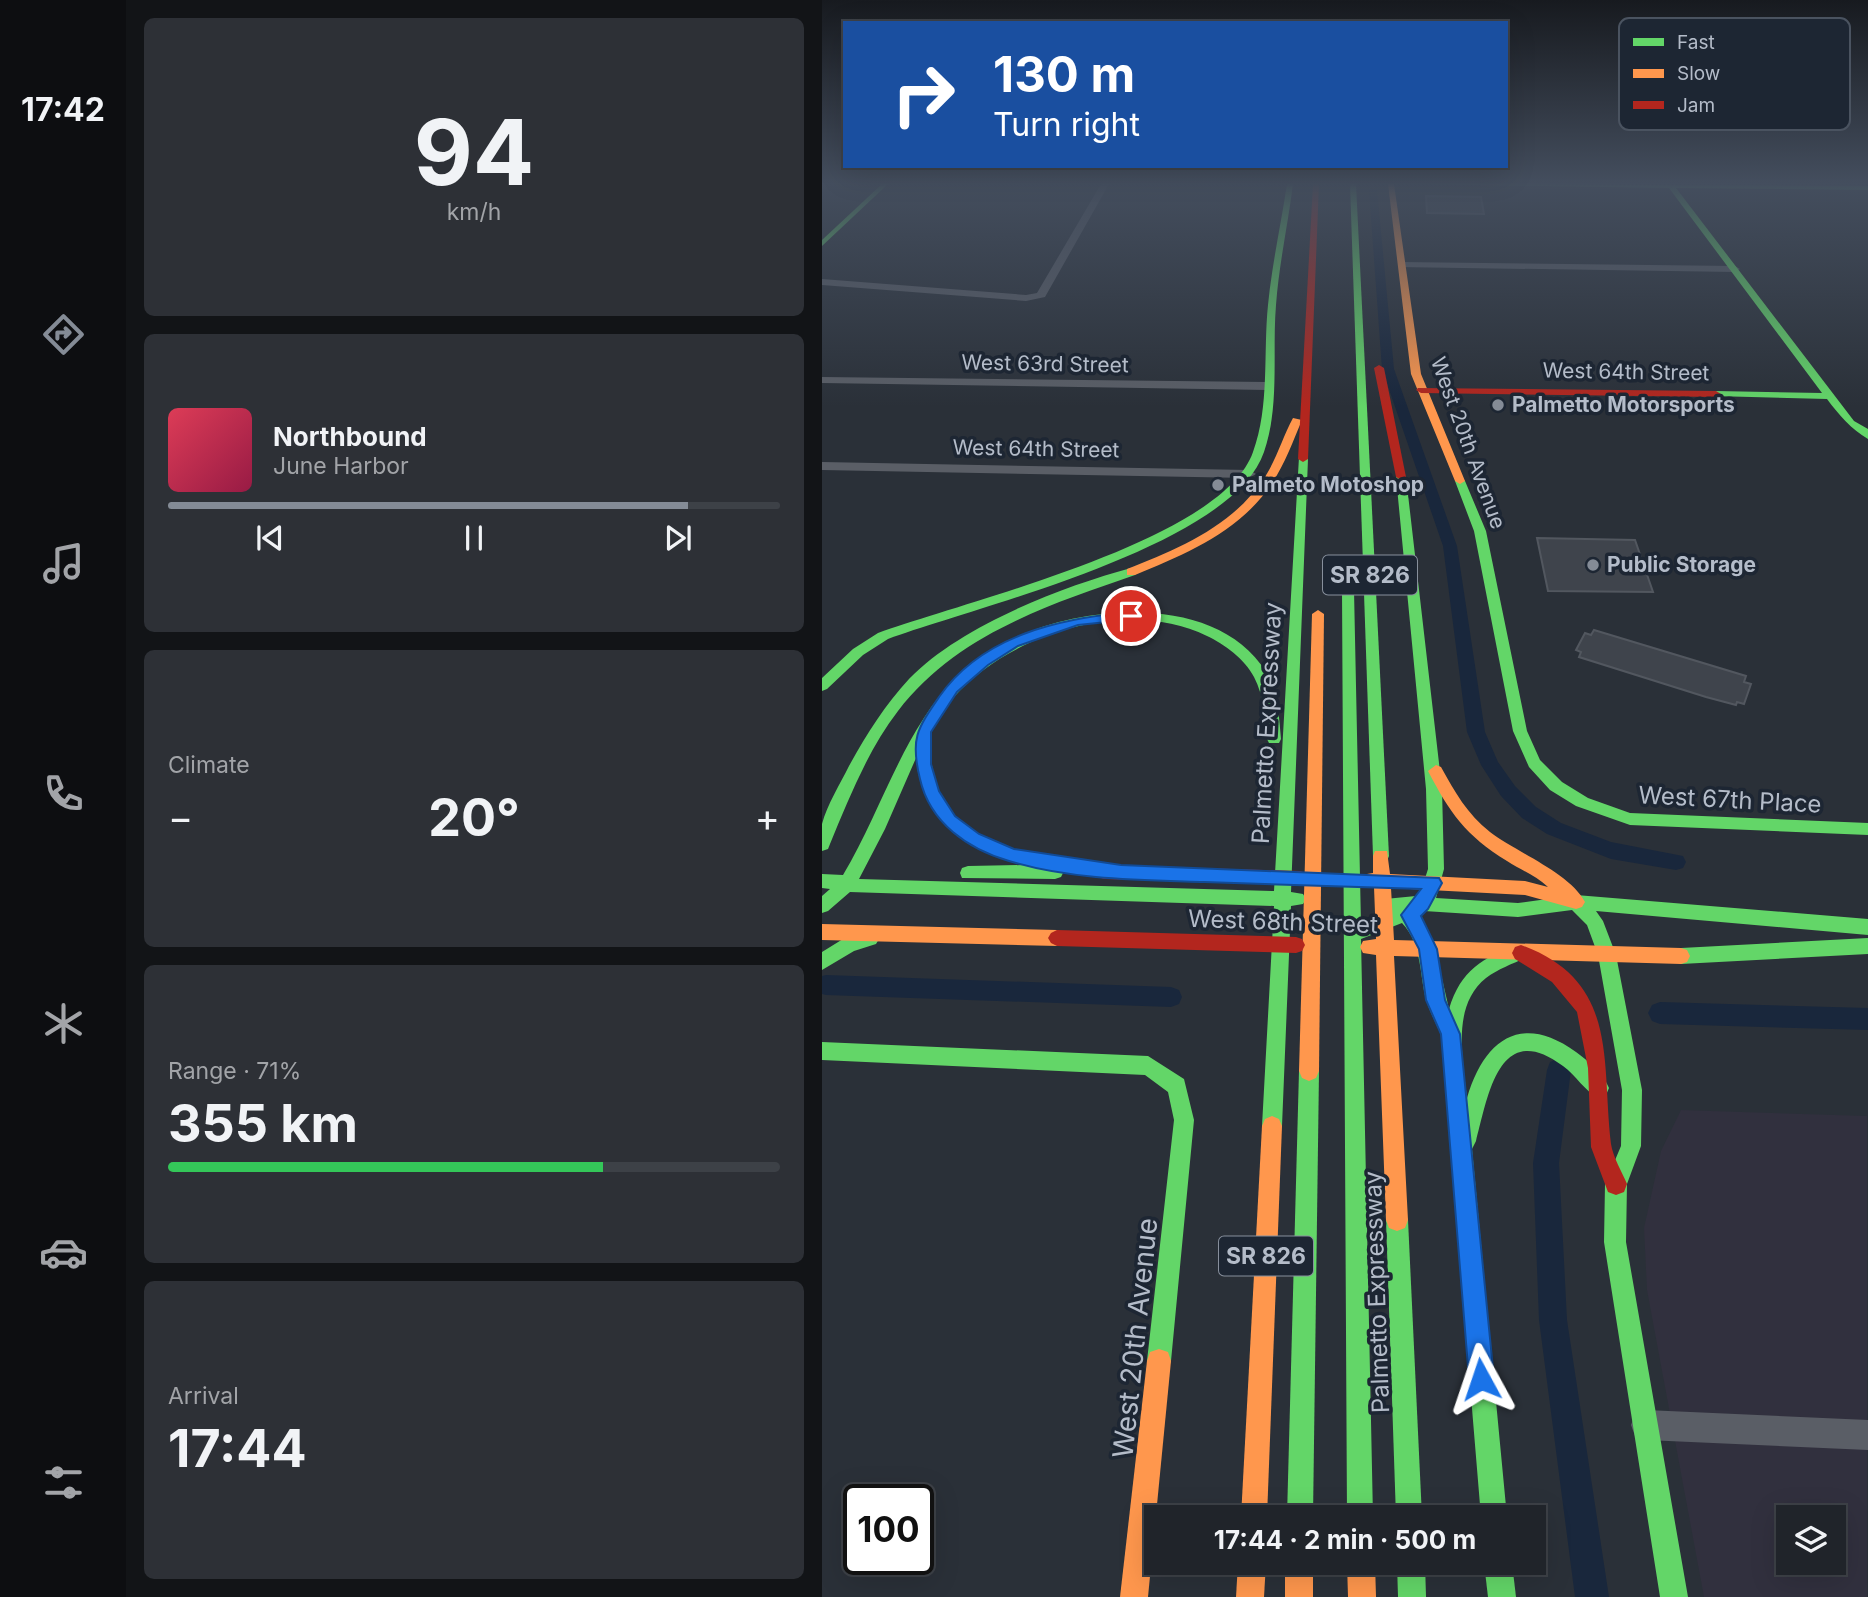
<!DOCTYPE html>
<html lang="en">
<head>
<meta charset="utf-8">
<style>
	:root { --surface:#20242a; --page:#2d3036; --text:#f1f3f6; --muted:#a2a4a8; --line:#3d4147; --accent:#848b96 }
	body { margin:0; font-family:Inter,sans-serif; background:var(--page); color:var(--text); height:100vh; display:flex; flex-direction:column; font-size:26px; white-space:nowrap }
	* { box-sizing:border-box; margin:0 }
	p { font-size:23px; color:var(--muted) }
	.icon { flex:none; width:38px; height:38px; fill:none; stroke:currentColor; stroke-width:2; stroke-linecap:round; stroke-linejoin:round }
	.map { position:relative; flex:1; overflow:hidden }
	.details { display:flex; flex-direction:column; gap:18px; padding:18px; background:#121417; width:696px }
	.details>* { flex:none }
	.top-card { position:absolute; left:21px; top:21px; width:665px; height:147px; border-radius:0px; box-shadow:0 7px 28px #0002,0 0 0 2px var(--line); background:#1a4fa0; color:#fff; overflow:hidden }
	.fabs { position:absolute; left:954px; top:1505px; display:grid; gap:14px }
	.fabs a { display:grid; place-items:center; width:70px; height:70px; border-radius:0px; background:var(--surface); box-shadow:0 7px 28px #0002,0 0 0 2px var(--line); font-size:35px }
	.speed { position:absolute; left:21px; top:1484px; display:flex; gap:14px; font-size:35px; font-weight:700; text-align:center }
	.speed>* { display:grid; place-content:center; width:91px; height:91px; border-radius:50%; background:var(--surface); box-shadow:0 7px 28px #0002,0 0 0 2px var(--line); line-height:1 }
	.speed .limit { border:4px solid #111; border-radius:10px; background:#fff; color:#111 }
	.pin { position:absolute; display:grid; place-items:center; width:60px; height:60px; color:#fff; margin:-30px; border:4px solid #fff; border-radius:50%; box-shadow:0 2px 7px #0007 }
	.me { position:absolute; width:77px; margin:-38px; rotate:355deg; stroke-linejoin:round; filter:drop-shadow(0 0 5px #0008) }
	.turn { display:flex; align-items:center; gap:24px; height:147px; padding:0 35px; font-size:32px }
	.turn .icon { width:91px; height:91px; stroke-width:2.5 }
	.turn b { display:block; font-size:49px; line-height:60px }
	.big { font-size:52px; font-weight:700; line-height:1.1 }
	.details .tile { flex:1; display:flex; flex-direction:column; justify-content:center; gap:10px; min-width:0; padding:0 24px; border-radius:10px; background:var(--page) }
	.details .dial { align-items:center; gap:0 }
	.dial b { font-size:91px; line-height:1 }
	.song { display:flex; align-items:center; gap:21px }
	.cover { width:84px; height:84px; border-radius:10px; background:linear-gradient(135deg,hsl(350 70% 55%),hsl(340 70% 35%)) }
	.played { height:7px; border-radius:4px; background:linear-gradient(90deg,var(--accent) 85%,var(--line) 85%) }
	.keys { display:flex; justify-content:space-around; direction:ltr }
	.heat { display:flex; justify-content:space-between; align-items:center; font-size:38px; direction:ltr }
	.charge { height:10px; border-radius:5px; background:linear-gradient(90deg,#34c759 71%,var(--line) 0) }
	.trip { position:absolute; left:322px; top:1505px; width:402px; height:70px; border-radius:0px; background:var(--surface); box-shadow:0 7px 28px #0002,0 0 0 2px var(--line); font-weight:700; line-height:70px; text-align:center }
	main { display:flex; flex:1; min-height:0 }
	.menu { display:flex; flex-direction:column; width:126px; justify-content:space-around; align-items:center; background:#0d0e11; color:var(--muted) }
	.menu .icon { width:49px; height:49px }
	.menu .current { color:var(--accent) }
	.menu b { font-size:32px; color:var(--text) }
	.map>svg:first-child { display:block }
	.medical { fill:#31303e; fill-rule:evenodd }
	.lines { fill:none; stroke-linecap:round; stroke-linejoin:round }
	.canal { fill:#19273c; fill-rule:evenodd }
	.building { fill:#3f444c; stroke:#52575f; stroke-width:2 }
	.street { fill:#5a5e66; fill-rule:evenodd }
	.fast { fill:#63d668; fill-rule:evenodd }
	.slow { fill:#ff974d; fill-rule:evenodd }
	.jam { fill:#b3261e; fill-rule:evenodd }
	.route { fill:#1a73e8; stroke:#114b97; stroke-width:2 }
	.poi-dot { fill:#848b96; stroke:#1d2633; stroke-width:2.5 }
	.labels { text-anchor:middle; stroke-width:7; stroke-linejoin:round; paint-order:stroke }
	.far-street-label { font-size:21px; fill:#b4bcc9; stroke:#1d2633 }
	.far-poi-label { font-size:21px; font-weight:bold; fill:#b4bcc9; stroke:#1d2633; text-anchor:start }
	.shield { fill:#1d2633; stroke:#878f9c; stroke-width:2 }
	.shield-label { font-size:23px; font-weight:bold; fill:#b4bcc9 }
	.street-label { font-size:24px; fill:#b4bcc9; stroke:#1d2633 }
	.near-street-label { font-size:28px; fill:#b4bcc9; stroke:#1d2633 }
	.key { fill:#1d2633; stroke:#4a5360; stroke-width:2 }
	.key-label { font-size:19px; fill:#b4bcc9 }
</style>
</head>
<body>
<main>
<nav class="menu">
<b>17:42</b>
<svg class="icon current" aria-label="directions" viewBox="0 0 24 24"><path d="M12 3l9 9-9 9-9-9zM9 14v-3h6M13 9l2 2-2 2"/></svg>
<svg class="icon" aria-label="music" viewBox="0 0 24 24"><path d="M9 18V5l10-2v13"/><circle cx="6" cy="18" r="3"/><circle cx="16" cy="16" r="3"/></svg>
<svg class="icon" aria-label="phone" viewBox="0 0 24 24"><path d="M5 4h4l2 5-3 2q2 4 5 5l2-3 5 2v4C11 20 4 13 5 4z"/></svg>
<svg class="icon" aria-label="climate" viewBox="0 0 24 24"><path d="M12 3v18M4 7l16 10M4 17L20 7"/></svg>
<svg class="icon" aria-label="car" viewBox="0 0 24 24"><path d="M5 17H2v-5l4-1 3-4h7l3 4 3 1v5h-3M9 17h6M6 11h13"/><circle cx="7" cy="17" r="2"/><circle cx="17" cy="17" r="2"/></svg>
<svg class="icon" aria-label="filters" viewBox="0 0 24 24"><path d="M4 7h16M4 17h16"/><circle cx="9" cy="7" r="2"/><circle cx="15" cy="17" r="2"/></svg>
</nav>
<section class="details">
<div class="tile dial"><b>94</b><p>km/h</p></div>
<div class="tile">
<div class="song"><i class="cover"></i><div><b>Northbound</b><p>June Harbor</p></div></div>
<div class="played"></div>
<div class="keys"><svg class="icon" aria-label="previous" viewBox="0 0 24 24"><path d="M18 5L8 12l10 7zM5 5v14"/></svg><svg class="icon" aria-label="pause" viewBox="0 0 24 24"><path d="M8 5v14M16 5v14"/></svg><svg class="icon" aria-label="next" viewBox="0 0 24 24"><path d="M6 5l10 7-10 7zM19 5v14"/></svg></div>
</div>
<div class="tile"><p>Climate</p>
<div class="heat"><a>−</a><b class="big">20°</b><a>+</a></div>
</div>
<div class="tile"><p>Range · 71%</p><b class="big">355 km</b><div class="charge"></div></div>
<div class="tile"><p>Arrival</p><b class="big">17:44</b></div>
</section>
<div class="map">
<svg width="1046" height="1597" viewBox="0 0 1046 1597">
	<rect width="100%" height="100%" fill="#2a3038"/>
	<path class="medical" d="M859 1110 1045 1116V1597H882L825 1290 822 1228 839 1151ZM966 1517H1012V1563H966Z"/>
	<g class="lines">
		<g class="canal">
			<polygon points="551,188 555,190 572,369 635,546 663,732 676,762 693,786 714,807 739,823 789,842 861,856 864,862 861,868 854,870 789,859 725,834 700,818 679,796 659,765 645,732 621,546 560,369 547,190"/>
			<polygon points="4,975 349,987 357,990 360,997 357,1004 349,1007 4,995 0,994 0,976"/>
			<polygon points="838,1002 1046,1008 1046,1030 838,1024 830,1021 826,1013 830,1005"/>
			<polygon points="737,1058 746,1062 749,1070 737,1163 745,1320 787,1597 753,1597 717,1320 711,1163 725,1070 728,1062"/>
		</g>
	</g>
	<g class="building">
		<polygon points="604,196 659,197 662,214 605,213"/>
		<polygon points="715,538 813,540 831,592 726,591"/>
		<polygon points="772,630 924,676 922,682 929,684 922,704 915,702 914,705 884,697 757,657 759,652 754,650 763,633 769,635"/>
	</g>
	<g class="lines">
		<g class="street">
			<polygon points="279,184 287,184 223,297 204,301 0,285 0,279 204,295 215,293"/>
			<polygon points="579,262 913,266 918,269 913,272 576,267"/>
			<polygon points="0,377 445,382 451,386 445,390 0,383"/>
			<polygon points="0,462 427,470 434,474 427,478 0,470"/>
			<polygon points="824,1410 1046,1420 1046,1450 824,1440 813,1436 809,1425 813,1414"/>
		</g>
		<g class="fast">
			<polygon points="60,184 66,184 0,246 0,240"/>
			<path d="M465 184H471C466 224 457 264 454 305 450 353 458 406 442 452 410 546 156 606 66 639L41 655 5 689 0 691V678L31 649 56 633C143 601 400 541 431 452 448 406 441 353 446 305 450 264 459 224 465 184Z"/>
			<polygon points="528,184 534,184 567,856 565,861 553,861 551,856"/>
			<path d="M599 184 1046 186V190L854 188 1032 421 1046 429V439C1029 429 1017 415 1005 399L891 396 889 394 894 391 1000 393 847 188Z"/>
			<path d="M477 457 486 459 469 892 481 894 484 899 481 904 469 906 460 1126 457 1133 450 1136 443 1133 440 1126 452 906 28 892 6 911 0 913V896L8 889 0 888V874L21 875C60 810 80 733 134 677 201 607 386 578 444 672 456 692 457 716 459 739L457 743H447L445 739C443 718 442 696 432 677 423 659 402 644 385 636 306 597 188 633 132 697 125 706 110 721 108 732 106 744 109 763 112 775 127 854 236 859 299 865L305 867 307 872 305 877 299 879 241 873 239 877 233 879 140 878 138 873 140 868 146 866 203 865C148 852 99 820 94 758L63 829 37 879 452 891Z"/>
			<path d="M579 474 584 477 620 789 622 869 614 898 696 903 754 895 1046 919V935L774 911 781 921 794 955 820 1090 819 1146 805 1184 804 1242 866 1597H838L782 1242 783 1184 799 1146 800 1090 776 955 765 925 750 910 696 917 602 911 596 916 613 948 627 1009C639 970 660 958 697 944L703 946 706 952 703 958C690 964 676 969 664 978 629 1006 641 1059 645 1098 662 1040 699 1012 754 1052 766 1061 781 1073 787 1088L784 1095 777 1098C763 1092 754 1075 741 1066 677 1018 666 1096 654 1141L650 1149 685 1517H659L619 1035C615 1025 609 1014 605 1003 597 976 601 945 580 923L539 939 551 1517H525L520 590 526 586 532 590 539 925 568 913 560 904 563 899 594 896 599 891 606 869 604 789 574 477Z"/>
			<polygon points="638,478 643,481 664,531 705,731 718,760 740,782 766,798 808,813 1046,823 1046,835 808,825 754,806 728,790 707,767 691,731 652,531 633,481"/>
			<path d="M309 568 315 572 313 575C226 605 134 635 76 711 46 750 27 798 8 844L6 849 0 851C0 842 0 832 0 824 5 805 18 784 27 766 44 735 63 705 87 679 138 626 239 587 309 568Z"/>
			<polygon points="48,931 54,934 57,939 54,944 32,951 0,970 0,952 21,939"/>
			<polygon points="1046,938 1046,954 859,964 853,962 850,956 853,950 859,948"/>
			<polygon points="0,1042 326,1056 362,1079 372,1120 349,1361 346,1370 337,1373 328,1370 325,1361 352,1120 346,1092 323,1075 0,1060"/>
			<polygon points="487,1061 494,1064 497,1071 491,1517 465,1517 477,1071 480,1064"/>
			<polygon points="575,1209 583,1212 586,1220 600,1517 574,1517 564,1220 567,1212"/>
			<polygon points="575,1563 603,1563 604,1597 576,1597"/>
			<polygon points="662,1563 690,1563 694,1597 666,1597"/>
		</g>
		<g class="slow">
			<polygon points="566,184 572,184 599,374 643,481 638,484 633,481 589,374"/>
			<path d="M471 418 480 420C471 441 463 464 450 483 419 531 364 554 313 575H305V569C354 550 409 527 440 481 454 462 460 438 471 418Z"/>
			<polygon points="496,610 502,614 497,1071 494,1078 487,1081 480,1078 477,1071 490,614"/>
			<path d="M614 765 619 767C633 792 645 814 668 832 694 852 748 873 763 902L760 907 754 909 703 895 569 888 572 940 859 948 865 950 868 956 865 962 859 964 572 956 586 1220 583 1228 575 1231 567 1228 564 1220 554 955 541 953 538 947 541 941 554 939 552 887 539 885 537 880 539 875 551 873V856L553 851H565L568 874 703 881 726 887C714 876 699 870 685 861 643 835 628 813 606 771Z"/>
			<polygon points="0,924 235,930 241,933 244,938 241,943 235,946 0,940"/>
			<polygon points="450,1116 457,1119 460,1126 445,1517 419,1517 440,1126 443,1119"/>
			<polygon points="337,1349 346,1352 349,1361 326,1597 298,1597 325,1361 328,1352"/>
			<polygon points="416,1563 444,1563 442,1597 414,1597"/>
			<rect x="463" y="1563" width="28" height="34"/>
			<polygon points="525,1563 553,1563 554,1597 526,1597"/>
		</g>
		<g class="jam">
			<polygon points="491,184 497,184 486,459 481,462 476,459"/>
			<polygon points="557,365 562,368 584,477 579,480 574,477 552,368"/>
			<polygon points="596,388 894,391 899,394 894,397 599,393 594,390"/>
			<polygon points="282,865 478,871 484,873 486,878 484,883 478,885 282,879 276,877 274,872 276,867"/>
			<polygon points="235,930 474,937 480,939 483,945 480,951 474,953 235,946 229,943 226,938 229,933"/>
			<path d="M699 945C798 981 779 1061 789 1144 791 1157 800 1172 805 1184L802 1192 794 1195 786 1192 769 1147 766 1068 755 1012 730 982 693 959 690 953 693 947Z"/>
		</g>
	</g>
	<linearGradient id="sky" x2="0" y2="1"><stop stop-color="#171a1f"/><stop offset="0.45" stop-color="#444e5e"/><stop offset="1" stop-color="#444e5e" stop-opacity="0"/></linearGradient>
	<rect width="1046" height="407" fill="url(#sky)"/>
	<path class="route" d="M309 612 315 616 314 619 256 625 196 646 166 665 135 692 109 732V764L117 791 133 816 157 834 192 849 299 865 617 878 620 883 606 909 599 916 615 949 623 1000 638 1034 672 1379 668 1388 659 1391 650 1388 647 1379 619 1034 604 1000 597 949 579 915 599 889C526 887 454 884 382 882 318 880 249 880 187 861 146 849 108 823 98 779 88 739 95 729 117 697 160 635 239 618 309 612Z"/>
	<g class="poi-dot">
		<circle cx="676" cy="405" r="7"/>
		<circle cx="396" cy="485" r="7"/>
		<circle cx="771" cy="565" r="7"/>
	</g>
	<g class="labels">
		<g class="far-street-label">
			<text transform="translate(223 364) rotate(1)" y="7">West 63rd Street</text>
			<text transform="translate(804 372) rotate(1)" y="7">West 64th Street</text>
			<text transform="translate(646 443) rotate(70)" y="7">West 20th Avenue</text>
			<text transform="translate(214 449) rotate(1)" y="7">West 64th Street</text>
		</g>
		<g class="far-poi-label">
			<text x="690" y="412">Palmetto Motorsports</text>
			<text x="410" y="492">Palmeto Motoshop</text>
			<text x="785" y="572">Public Storage</text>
		</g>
		<g class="shield">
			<rect x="501" y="555.5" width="94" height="39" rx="5"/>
			<rect x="397" y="1236.5" width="94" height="39" rx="5"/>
		</g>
		<g class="shield-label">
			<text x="548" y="583">SR 826</text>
			<text x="444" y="1264">SR 826</text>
		</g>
		<g class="street-label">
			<text transform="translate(445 723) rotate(-87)" y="8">Palmetto Expressway</text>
			<text transform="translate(908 800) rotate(3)" y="8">West 67th Place</text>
			<text transform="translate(461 922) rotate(2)" y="8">West 68th Street</text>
			<text transform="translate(555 1292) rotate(-92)" y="8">Palmetto Expressway</text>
		</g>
		<g class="near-street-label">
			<text transform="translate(313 1338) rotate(-84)" y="10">West 20th Avenue</text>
		</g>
	</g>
	<rect x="797" y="18" width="231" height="112" rx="10" class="key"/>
	<rect x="811" y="38" width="31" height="8" fill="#63d668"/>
	<rect x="811" y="69" width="31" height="9" fill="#ff974d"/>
	<rect x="811" y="101" width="31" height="8" fill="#b3261e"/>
	<g class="key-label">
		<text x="855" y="49">Fast</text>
		<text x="855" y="80">Slow</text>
		<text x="855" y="112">Jam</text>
	</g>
</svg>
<div class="fabs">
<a><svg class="icon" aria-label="layers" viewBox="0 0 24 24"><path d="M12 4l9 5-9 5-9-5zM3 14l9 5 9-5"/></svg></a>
</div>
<div class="speed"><div class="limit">100</div></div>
<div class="pin" style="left:309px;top:616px;background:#d93025"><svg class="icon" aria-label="arrive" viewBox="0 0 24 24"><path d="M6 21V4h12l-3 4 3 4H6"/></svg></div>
<svg class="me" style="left:659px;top:1379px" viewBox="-20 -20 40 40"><path d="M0-17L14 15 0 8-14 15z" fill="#1a73e8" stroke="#fff" stroke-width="4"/></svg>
<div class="trip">17:44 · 2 min · 500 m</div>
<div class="top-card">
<div class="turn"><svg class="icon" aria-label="right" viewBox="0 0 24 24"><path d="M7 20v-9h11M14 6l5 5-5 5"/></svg><div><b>130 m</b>Turn right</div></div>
</div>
</div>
</main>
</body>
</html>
